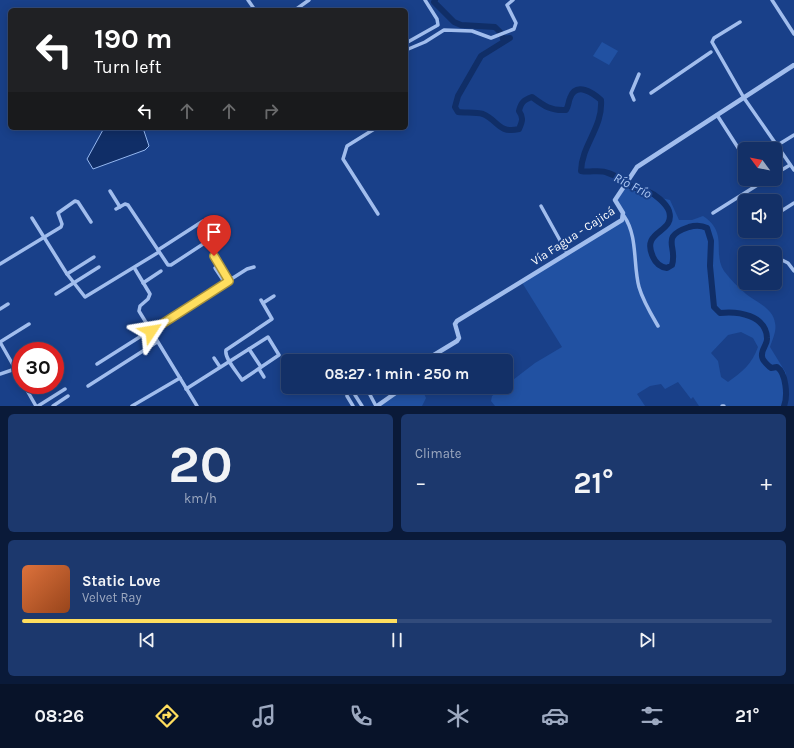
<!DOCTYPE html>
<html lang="en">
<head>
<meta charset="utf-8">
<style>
	:root { --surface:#133067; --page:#1c386d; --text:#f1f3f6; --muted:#9da9c0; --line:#324b7b; --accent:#ffde5e }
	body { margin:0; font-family:Karla,sans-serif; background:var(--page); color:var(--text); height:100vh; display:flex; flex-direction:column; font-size:15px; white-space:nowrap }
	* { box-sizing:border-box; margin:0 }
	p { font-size:13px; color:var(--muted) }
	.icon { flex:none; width:22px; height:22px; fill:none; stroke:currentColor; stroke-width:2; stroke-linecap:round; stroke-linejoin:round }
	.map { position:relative; height:406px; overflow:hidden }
	.sheet { display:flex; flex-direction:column; gap:8px; padding:8px; background:#0a1a39; flex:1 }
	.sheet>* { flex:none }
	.hud { position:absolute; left:8px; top:8px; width:400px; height:122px; border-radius:6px; box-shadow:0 2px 10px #0003,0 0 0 1px var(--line); background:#202124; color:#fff; overflow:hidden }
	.needle { width:26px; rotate:302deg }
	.tools { position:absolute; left:738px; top:142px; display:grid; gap:8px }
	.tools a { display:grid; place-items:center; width:44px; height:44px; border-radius:6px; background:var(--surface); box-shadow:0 2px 10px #0003,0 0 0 1px var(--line); font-size:20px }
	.speed { position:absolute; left:12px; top:342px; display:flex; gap:8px; font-size:20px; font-weight:700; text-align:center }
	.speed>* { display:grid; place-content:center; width:52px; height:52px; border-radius:50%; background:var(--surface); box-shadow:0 2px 10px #0003,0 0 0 1px var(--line); line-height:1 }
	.speed .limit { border:6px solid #d22; background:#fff; color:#111 }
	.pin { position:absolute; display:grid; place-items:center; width:34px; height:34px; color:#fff; margin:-41px -17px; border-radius:50% 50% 50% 0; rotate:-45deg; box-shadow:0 0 4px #0007 }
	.pin .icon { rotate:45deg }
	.me { position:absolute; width:44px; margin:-22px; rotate:57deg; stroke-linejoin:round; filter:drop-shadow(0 0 3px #0008) }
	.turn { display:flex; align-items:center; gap:14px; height:84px; padding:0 20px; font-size:18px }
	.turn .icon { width:52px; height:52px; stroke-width:2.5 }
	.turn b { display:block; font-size:28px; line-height:34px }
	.lanes { display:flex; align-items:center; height:38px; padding:0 20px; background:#0003; justify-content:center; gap:20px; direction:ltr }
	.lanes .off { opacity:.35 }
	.big { font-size:30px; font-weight:700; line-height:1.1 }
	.sheet .widget { flex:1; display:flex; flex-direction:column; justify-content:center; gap:6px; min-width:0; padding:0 14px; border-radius:6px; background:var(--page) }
	.sheet .dial { align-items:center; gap:0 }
	.dial b { font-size:52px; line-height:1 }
	.song { display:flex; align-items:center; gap:12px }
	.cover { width:48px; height:48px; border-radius:6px; background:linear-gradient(135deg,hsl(20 70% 55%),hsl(20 70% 35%)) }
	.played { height:4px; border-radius:2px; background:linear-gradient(90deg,var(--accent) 50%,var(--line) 50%) }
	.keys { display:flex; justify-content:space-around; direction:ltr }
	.heat { display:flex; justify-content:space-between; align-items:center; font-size:22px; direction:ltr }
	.sheet .tiles { flex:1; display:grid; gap:8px; grid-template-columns:1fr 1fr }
	.widget:last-child { grid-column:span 2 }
	.trip { position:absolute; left:281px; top:354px; width:232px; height:40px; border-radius:6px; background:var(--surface); box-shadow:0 2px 10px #0003,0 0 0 1px var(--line); font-weight:700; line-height:40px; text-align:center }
	.dock { display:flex; height:64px; justify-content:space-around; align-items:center; background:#081329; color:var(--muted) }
	.dock .icon { width:28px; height:28px }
	.dock .on { color:var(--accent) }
	.dock b { font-size:18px; color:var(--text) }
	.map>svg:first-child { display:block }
	.green { fill:#2151a2; fill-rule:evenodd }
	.water { fill:#102e67; stroke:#94b7f0 }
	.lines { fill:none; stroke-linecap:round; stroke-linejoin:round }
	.river { stroke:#102e67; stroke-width:6 }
	.minor { stroke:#a1bded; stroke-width:3.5 }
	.tertiary { stroke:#a1bded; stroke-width:4.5 }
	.route-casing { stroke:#a6903d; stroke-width:10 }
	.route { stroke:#ffde5e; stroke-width:7 }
	.labels { text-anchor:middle; stroke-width:4; stroke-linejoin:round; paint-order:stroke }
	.street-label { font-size:12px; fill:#fff; stroke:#194089 }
	.water-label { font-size:13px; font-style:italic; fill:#adc8f5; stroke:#194089 }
</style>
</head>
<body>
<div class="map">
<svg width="794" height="406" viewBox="0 0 794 406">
	<rect width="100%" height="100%" fill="#194089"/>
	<g class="green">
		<polygon points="602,42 618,51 609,65 593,56"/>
		<path d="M628 184 648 191 657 197 670 200 679 220H692L703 216C729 233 712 253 724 271 730 279 738 287 746 294 756 302 773 308 775 323 777 331 772 340 770 347L786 373V401L784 406H699L693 397 691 399 678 382 665 389 661 384 650 386 637 394 645 406H495L491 401 492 396 535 363 562 347 521 281 624 216 615 202ZM741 332 753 338 758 347C752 364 742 372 728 382L721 377 718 361 711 353 728 335Z"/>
		<polygon points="404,387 421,387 426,398 422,406 377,406"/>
	</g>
	<polygon class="water" points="104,128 143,128 149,146 145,150 93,169 87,159"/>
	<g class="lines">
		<path class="river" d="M435 0 434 2 454 22 461 25 495 27 502 34 503 39 510 38 481 56 458 96 455 107 458 112C465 113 476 112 483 114 498 120 498 134 519 129 522 122 524 118 519 111 521 102 524 100 532 97 544 106 551 111 566 110 569 105 568 103 570 98 576 81 593 93 601 100 603 128 582 144 581 171 590 173 600 169 608 173 616 175 622 181 629 185 635 189 641 189 647 191 655 194 666 203 669 211 676 234 640 229 653 257 656 264 660 267 667 268L672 265C678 246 659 237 689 227 696 225 701 225 707 228L711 241 710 266 714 307 720 313C738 311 766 315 767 338 768 344 761 349 762 356 762 361 767 364 771 368L777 367C786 373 788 396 784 406"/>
		<g class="minor">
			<polyline points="248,0 255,10"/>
			<polyline points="772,0 794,34"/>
			<polyline points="295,10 309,0"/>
			<polyline points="740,22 714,38 712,42 744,98 794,170"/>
			<polyline points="406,43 438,25 437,19 425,0"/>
			<polyline points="406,50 425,42 444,30 472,31 491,38 514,29 516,23 507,5 513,0"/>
			<polyline points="651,93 711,52"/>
			<polyline points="634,100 631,93 639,74"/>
			<polyline points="717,115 744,157"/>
			<polyline points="376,128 347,146 343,159 378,214"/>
			<polyline points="776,146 794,135"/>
			<polyline points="775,174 790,165"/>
			<polyline points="110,191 120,207"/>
			<polyline points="541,206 567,253"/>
			<polyline points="116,209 125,204 128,205 168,265 171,265 223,231"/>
			<polyline points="713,213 767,179"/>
			<polyline points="775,215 794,203"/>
			<path d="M624 216C638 236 633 265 639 287 643 301 651 314 658 326"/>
			<polyline points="32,218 67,274 85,297 159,252"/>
			<polyline points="158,250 203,221"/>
			<polyline points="214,256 229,281"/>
			<polyline points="0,264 61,227 62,224 58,213 75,201 78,202 91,222"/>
			<polyline points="775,265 782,260 788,263 794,271"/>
			<polyline points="215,268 225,283"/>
			<polyline points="135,269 150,294 148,299 140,306 139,311 197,406"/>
			<polyline points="67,274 94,257"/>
			<polyline points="143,283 161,271"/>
			<polyline points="56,294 99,267"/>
			<polyline points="263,303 274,296"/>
			<polyline points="0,309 8,304"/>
			<polyline points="0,342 21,379"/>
			<polyline points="0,342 29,324"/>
			<polyline points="249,349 261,367"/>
			<polyline points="214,358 220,367"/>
			<polyline points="97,364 225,283 247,269 254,267"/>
			<polyline points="259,369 264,377"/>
			<polyline points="0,374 15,369"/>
			<polyline points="24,385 36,406"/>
			<polyline points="88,386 157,342"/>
			<path d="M186 389 268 337 279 355 242 380C237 372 224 358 226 350L272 319 261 300"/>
			<polyline points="368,391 376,406"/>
			<polyline points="355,395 362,406"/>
			<polyline points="347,396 353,406"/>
			<polyline points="38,406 65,389"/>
			<polyline points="53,406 68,396"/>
			<polyline points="132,406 180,378"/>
			<polyline points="722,406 724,406"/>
		</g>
		<g class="tertiary">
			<polyline points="424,361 457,341 459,338 455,324 457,321 622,220 623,213 615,200 637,167 794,65"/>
			<polyline points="377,406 404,387"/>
		</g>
	</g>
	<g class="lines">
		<defs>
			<polyline id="route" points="151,331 229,281 214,256"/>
		</defs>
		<use href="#route" class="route-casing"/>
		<use href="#route" class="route"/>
	</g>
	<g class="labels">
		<g class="street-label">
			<text transform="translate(573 236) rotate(-33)" y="4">Vía Fagua - Cajicá</text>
		</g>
		<g class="water-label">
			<text transform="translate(633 185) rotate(27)" y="5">Río Frío</text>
		</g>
	</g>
</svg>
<div class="tools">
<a><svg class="needle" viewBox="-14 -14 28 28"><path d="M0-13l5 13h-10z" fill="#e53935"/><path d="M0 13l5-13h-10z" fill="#9da9c0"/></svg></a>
<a><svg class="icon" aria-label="sound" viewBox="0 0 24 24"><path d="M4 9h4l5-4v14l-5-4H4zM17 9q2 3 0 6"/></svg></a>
<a><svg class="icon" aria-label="layers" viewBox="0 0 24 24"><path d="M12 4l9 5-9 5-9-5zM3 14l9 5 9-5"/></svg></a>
</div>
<div class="speed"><div class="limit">30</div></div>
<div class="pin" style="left:214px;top:256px;background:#d93025"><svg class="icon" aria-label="arrive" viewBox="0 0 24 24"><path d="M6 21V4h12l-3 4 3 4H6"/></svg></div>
<svg class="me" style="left:151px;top:331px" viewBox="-20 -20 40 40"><path d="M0-17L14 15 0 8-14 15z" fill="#ffde5e" stroke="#fff" stroke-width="4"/></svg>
<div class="trip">08:27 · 1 min · 250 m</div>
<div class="hud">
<div class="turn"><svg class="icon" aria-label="left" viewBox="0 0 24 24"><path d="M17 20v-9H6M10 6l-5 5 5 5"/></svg><div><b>190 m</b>Turn left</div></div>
<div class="lanes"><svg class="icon" aria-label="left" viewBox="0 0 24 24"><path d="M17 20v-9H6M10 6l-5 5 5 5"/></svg><svg class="icon off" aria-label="ahead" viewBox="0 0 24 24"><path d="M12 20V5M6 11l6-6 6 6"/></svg><svg class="icon off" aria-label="ahead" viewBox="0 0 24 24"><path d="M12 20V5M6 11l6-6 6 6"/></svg><svg class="icon off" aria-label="right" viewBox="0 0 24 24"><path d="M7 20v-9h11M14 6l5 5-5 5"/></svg></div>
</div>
</div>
<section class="sheet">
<div class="tiles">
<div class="widget dial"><b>20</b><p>km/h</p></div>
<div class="widget"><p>Climate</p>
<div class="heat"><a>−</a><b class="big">21°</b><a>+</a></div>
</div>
<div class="widget">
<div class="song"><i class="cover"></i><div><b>Static Love</b><p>Velvet Ray</p></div></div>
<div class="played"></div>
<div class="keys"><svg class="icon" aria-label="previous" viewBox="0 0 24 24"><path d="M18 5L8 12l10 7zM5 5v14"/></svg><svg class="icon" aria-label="pause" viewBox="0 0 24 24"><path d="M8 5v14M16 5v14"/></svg><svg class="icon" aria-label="next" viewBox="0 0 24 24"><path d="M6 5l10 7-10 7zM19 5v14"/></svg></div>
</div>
</div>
</section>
<nav class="dock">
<b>08:26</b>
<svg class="icon on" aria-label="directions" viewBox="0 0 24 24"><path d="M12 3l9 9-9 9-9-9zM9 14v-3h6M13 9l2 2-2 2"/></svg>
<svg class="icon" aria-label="music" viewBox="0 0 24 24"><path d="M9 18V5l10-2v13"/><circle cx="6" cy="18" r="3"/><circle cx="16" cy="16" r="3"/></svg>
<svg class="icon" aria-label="phone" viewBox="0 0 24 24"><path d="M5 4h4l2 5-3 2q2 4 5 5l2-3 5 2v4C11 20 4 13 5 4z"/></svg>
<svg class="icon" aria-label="climate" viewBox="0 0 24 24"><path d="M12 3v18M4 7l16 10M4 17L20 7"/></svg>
<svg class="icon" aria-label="car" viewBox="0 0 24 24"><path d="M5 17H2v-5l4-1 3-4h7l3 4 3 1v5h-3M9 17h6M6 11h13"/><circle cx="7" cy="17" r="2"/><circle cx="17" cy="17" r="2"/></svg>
<svg class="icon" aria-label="filters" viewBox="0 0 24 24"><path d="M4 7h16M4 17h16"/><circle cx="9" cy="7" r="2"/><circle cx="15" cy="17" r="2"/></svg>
<b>21°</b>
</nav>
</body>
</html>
